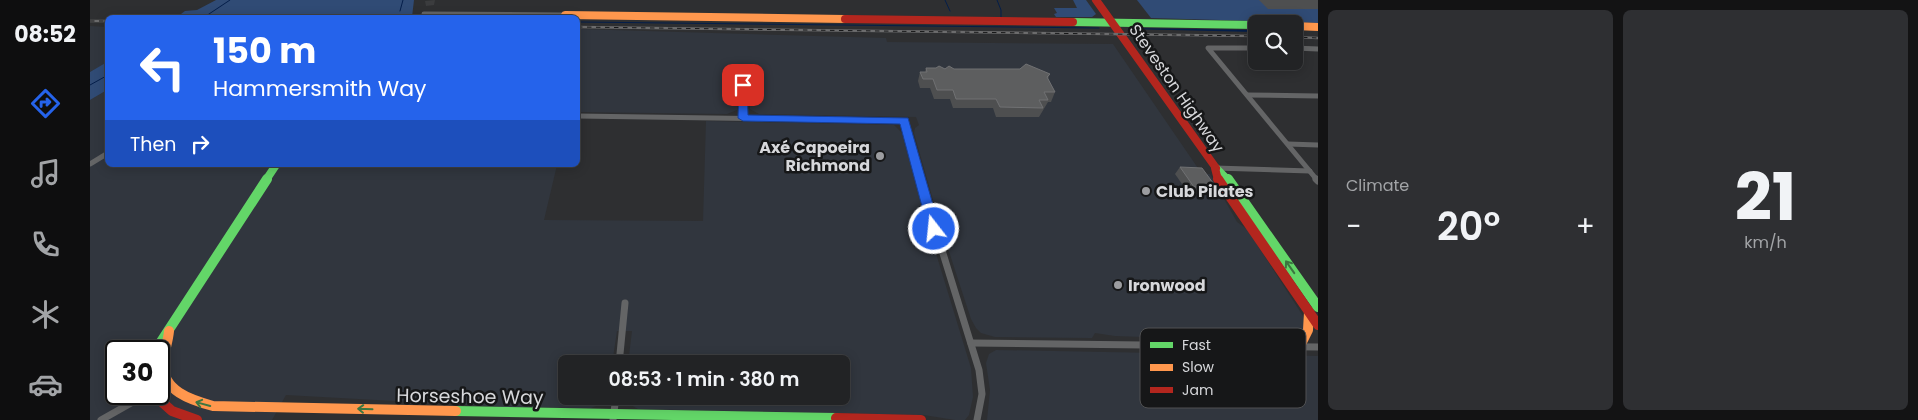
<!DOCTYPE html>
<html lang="en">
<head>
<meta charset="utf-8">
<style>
	:root { --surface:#222325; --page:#2e2f32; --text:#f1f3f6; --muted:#a2a4a7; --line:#3f4042; --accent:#2563eb }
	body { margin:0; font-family:Poppins,sans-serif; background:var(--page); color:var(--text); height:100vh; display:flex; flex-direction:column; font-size:19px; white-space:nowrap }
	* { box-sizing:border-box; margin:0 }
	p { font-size:16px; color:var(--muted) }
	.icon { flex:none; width:28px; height:28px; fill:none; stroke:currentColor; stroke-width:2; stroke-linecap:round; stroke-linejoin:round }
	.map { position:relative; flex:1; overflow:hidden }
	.drawer { display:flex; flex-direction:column; gap:10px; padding:10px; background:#131314; width:600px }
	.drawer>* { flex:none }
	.banner { position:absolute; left:15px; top:15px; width:475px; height:152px; border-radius:8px; box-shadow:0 2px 12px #0003,0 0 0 1px var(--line); background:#2563eb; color:#fff; overflow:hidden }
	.buttons { position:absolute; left:1158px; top:15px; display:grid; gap:10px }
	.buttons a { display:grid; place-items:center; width:55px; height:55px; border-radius:8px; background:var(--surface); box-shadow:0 2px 12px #0003,0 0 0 1px var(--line); font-size:25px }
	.speed { position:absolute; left:15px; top:340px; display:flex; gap:10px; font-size:25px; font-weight:700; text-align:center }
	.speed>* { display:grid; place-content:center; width:65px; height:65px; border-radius:50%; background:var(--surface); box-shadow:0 2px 12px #0003,0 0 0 1px var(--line); line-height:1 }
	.speed .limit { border:2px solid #111; border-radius:8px; background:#fff; color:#111 }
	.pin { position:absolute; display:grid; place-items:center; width:42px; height:42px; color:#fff; margin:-21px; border-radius:10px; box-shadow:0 2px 8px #0006 }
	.me { position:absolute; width:55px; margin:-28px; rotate:344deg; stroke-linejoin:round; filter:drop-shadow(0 0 4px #0008) }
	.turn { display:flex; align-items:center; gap:18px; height:105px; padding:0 25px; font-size:22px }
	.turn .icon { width:65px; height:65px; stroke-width:2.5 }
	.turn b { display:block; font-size:35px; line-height:42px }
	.then { display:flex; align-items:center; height:48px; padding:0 25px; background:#0003; gap:10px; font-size:19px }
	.big { font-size:38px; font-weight:600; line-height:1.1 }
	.drawer .widget { flex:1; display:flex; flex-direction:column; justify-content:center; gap:8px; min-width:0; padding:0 18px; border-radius:8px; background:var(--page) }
	.drawer .dial { align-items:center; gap:0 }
	.dial b { font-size:65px; line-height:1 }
	.heat { display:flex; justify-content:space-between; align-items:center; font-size:28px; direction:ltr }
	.drawer .tiles { flex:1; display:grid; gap:10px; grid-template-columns:repeat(2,1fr) }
	.trip { position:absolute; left:468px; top:355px; width:292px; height:50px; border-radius:8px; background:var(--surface); box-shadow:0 2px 12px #0003,0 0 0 1px var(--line); font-weight:600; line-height:50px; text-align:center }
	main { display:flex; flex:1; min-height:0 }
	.menu { display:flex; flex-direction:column; width:90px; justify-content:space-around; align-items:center; background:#0e0e0f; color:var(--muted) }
	.menu .icon { width:35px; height:35px }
	.menu .selected { color:var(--accent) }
	.menu b { font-size:22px; color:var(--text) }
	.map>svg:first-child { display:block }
	.built { fill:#31363e; fill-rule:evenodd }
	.green { fill:#304b75 }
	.water { fill:#041e4a }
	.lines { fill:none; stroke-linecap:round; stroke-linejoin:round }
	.stream { stroke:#041e4a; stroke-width:1 }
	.street-far1 { stroke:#646566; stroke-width:5 }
	.street { stroke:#646566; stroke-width:7 }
	.fast-far1 { stroke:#63d668; stroke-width:8 }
	.fast { stroke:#63d668; stroke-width:10 }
	.slow-far1 { stroke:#ff974d; stroke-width:8 }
	.slow { stroke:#ff974d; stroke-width:10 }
	.jam-far1 { stroke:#b3261e; stroke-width:8 }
	.jam { stroke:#b3261e; stroke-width:10 }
	.rail-casing { stroke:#6c6c6d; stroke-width:2.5 }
	.rail { stroke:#161718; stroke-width:1; stroke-dasharray:4.5; stroke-linecap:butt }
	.wall { fill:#4e4f50 }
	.shaded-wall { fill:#3b3c3e }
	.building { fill:#5d5e5f; stroke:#707173 }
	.oneway { stroke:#3c7640 }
	.route { fill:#2563eb; stroke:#184099 }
	.poi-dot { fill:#9c9da0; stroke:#161718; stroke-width:2 }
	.labels { text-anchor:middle; stroke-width:5; stroke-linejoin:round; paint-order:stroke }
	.street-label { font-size:16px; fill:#d7d8db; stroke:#161718 }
	.poi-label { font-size:16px; font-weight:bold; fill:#d7d8db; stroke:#161718; text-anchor:start }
	.near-street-label { font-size:19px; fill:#d7d8db; stroke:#161718 }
	.key { fill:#161718; stroke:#505152; stroke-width:1 }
	.key-label { font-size:14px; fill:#d7d8db }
</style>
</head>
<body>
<main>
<nav class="menu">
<b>08:52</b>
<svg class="icon selected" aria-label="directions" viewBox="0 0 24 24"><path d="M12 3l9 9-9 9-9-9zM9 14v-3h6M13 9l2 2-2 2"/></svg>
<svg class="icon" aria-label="music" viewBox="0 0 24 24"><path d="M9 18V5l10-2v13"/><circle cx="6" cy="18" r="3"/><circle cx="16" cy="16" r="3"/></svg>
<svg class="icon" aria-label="phone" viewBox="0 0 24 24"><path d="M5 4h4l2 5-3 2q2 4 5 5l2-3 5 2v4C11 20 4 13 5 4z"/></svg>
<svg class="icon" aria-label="climate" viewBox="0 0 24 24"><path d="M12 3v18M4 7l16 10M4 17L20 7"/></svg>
<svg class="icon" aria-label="car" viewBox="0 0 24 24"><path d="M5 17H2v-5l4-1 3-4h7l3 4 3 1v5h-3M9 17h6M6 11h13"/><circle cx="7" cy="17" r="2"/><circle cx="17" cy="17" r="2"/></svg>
</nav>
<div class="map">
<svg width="1228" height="420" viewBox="0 0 1228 420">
	<rect width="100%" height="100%" fill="#2e2f31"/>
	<g class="built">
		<polygon points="0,26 17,27 18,62 0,72"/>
		<polygon points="488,29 796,38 797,42 1023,44 1112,174 1120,174 1147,222 1157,229 1213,316 1215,321 1213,330 1206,335 1200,336 1087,334 1082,338 1025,336 1005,333 1002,338 905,337 891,333 886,328 881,319 850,224 824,133 825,128 829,125 826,117 669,114 660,109 659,95 648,94 647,110 637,114 488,112"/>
		<path d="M17 90 18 165H467L454 220 613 221 616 121 804 125 812 133 837 224 881 368 883 397 879 415 875 420H865L834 415 548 409 541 405 536 396H751V364H538L542 331H527L522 364H476V396H517L509 405 501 408 413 407 196 395 182 420H0V100ZM26 351H69V394H26Z"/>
		<polygon points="906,350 1228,356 1228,420 897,420 900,390 896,363 899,354"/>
	</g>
	<g class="green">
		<polygon points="126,0 324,0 322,17 87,17 95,11 107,10"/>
		<polygon points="983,0 996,0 1006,14 1002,17 966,17 964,14 967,13 964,8 987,8"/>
		<polygon points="1047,0 1228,0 1228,23 1061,18"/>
		<polygon points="17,62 17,90 0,100 0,72"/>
	</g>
	<polygon class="water" points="1038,28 1166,30 1166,32 1039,29"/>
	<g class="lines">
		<g class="stream">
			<polyline points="855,0 860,11"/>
			<polyline points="907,0 911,10 911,17"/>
			<polyline points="310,11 313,0"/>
			<polyline points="115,16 195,18"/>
			<polyline points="113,18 140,0"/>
			<polyline points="308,18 309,15"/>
			<polyline points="490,22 1009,28"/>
			<polyline points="0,85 18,75"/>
		</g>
		<g class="street-far1">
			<polyline points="334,14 475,15"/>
			<polyline points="1166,48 1118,48 1227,180"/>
			<polyline points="1204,48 1228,49"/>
			<polyline points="653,85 653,118"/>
			<polyline points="1157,95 1228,96"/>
			<polyline points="488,116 814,121 830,180"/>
			<polyline points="1198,144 1228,145"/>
			<polyline points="0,164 18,153"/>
			<polyline points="1125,168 1220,171"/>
		</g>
		<g class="street">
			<polyline points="830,179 889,370 892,394 887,420"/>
			<polyline points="1226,179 1228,181"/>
			<polyline points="881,343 1228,347"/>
			<polyline points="529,364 535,303"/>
			<polyline points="69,387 78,382"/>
			<polyline points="11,420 57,394"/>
			<polyline points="523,420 526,396"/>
		</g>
		<g class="fast-far1">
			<polyline points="983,22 1166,25"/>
			<polyline points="1126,168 1138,180"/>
			<polyline points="176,180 186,165"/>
		</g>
		<g class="fast">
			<polyline points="1138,179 1228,307"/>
			<polyline points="65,351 177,179"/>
			<polyline points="366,411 746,418"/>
		</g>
		<g class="slow-far1">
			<polyline points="474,18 475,15 755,19"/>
			<polyline points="1204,26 1228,27"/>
		</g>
		<g class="slow">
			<path d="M79 331C78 342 74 352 73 363 72 391 101 400 123 406L366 411"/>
			<polyline points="1210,346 1218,330 1219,312"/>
		</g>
		<g class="jam-far1">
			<polyline points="1006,0 1126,168"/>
			<polyline points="755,19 983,22"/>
			<polyline points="1125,168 1128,180"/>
		</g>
		<g class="jam">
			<polyline points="1128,179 1228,325"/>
			<polyline points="63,394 82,411 107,420"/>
			<polyline points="746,418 831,420"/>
		</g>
		<defs>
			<g id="rail">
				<polyline points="0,21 18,21"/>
				<polyline points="488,27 1166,36"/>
				<polyline points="1204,37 1228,38"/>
			</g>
		</defs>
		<use href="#rail" class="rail-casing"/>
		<use href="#rail" class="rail"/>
	</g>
	<g class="wall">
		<polygon points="1169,0 1228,0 1228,9 1178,9"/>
		<polygon points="836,68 864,69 960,74 958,79 965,92 961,102 958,102 949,117 906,117 903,108 863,108 860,99 844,99 840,88 830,88 828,81 830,72 835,72"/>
		<polygon points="1090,167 1126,187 1120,194 1099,194 1085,174"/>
	</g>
	<polygon class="shaded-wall" points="345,0 344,5 336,6 335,1"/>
	<g class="building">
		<polygon points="936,64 960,74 957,77 965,92 954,92 958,100 949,100 953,108 910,107 906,99 866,99 863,90 847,90 843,79 833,79 830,72 837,72 836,68 846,68 849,66 855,69 859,66 864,69 930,69"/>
		<polygon points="1090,167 1112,168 1126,187 1104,187"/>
	</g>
	<defs><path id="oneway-shaft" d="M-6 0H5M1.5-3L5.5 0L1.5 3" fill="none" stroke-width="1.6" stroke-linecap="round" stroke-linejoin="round" transform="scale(1.25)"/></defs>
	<g class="oneway">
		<use href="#oneway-shaft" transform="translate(1200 267) rotate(-125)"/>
		<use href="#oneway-shaft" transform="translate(113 404) rotate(-165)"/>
		<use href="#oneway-shaft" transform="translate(275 409) rotate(-178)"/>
	</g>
	<polygon class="route" points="649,83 656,83 657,85 658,115 818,118 850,229 848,232 840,232 838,229 810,124 653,121 648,118"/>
	<g class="poi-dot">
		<circle cx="790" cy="156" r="5"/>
		<circle cx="1056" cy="191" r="5"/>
		<circle cx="1028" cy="285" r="5"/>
	</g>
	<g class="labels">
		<g class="street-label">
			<text transform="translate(1087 88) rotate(55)" y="6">Steveston Highway</text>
		</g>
		<g class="poi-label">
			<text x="780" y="153" text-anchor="end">Axé Capoeira<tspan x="780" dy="18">Richmond</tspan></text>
			<text x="1066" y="197">Club Pilates</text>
			<text x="1038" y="291">Ironwood</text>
		</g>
		<g class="near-street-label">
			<text transform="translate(380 396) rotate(1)" y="7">Horseshoe Way</text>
		</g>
	</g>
	<rect x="1050" y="328" width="166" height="80" rx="8" class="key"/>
	<rect x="1060" y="342" width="23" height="6" fill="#63d668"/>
	<rect x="1060" y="364" width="23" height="7" fill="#ff974d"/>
	<rect x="1060" y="387" width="23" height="6" fill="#b3261e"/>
	<g class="key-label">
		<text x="1092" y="350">Fast</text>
		<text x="1092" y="372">Slow</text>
		<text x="1092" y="395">Jam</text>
	</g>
</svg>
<div class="buttons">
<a><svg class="icon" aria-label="search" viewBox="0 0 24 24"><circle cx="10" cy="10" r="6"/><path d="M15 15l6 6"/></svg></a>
</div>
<div class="speed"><div class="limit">30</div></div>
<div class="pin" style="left:653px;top:85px;background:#d93025"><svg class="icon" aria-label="arrive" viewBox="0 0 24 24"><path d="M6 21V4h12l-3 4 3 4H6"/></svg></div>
<svg class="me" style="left:844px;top:229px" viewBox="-20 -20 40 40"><circle r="17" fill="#2563eb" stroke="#fff" stroke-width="3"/><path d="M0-11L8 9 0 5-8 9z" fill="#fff"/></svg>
<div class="trip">08:53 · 1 min · 380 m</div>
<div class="banner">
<div class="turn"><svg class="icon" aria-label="left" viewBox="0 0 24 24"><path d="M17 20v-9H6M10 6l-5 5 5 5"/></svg><div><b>150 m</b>Hammersmith Way</div></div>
<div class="then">Then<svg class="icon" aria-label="right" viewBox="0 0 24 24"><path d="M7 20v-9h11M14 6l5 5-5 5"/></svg></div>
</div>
</div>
<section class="drawer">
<div class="tiles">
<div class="widget"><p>Climate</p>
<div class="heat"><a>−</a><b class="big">20°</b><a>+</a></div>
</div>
<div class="widget dial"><b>21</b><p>km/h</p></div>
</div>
</section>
</main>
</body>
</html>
